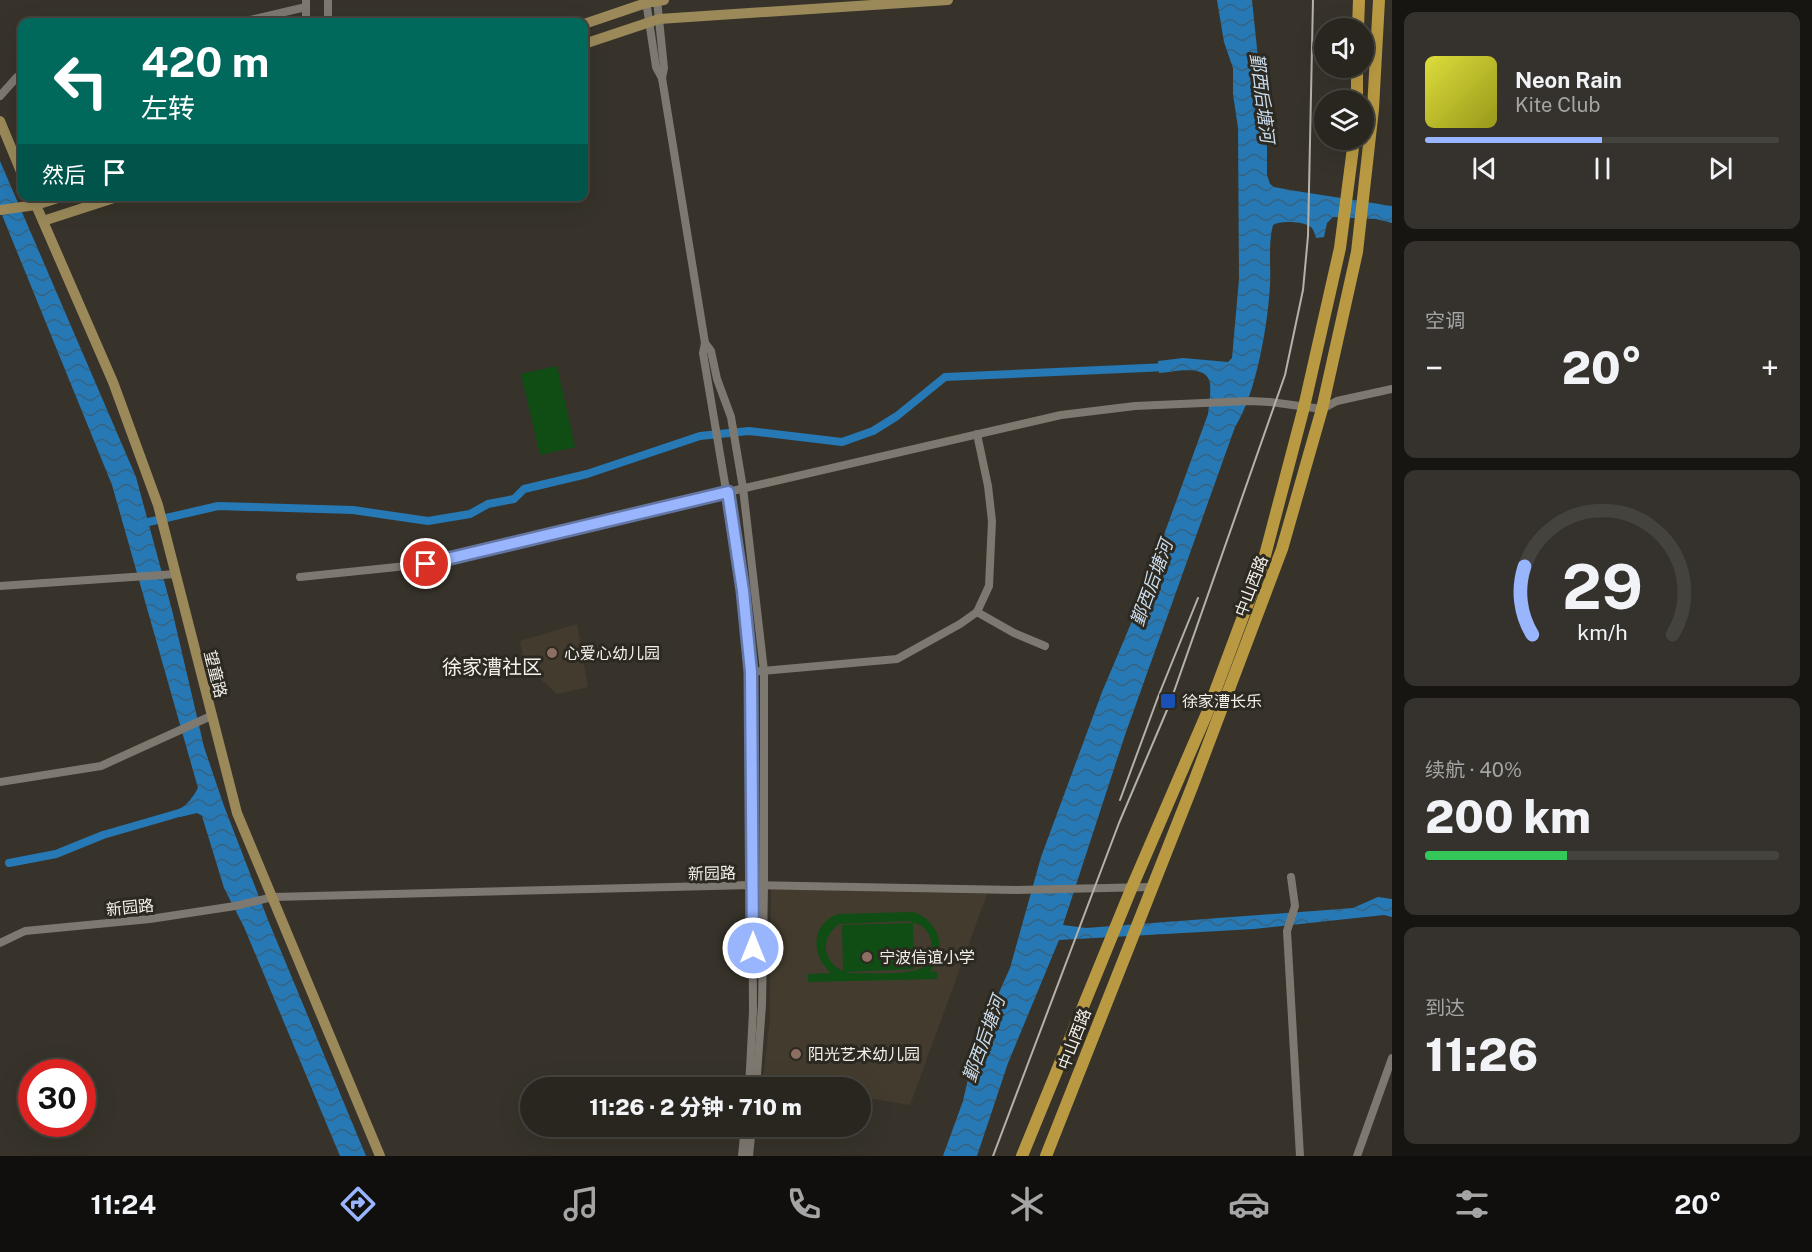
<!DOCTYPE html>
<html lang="zh">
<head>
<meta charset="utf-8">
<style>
	:root { --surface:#292620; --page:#35322d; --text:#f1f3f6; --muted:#a5a5a5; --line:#45433e; --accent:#98b5fd }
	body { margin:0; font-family:"Public Sans","Noto Sans SC",sans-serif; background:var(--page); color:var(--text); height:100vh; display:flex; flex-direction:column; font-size:22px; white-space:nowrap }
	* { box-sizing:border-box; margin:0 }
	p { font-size:20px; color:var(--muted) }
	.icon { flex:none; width:33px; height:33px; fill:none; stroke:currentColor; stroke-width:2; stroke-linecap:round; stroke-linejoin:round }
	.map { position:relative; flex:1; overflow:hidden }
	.side { display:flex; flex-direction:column; gap:12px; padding:12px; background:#171512; width:420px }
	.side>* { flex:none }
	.guide { position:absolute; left:18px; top:18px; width:570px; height:183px; border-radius:12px; box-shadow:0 6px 24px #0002,0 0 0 2px var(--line); background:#00695c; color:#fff; overflow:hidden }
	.buttons { position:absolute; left:1314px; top:18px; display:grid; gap:12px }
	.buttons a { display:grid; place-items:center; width:60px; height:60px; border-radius:50%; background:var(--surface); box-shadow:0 6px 24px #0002,0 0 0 2px var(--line); font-size:30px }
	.speed { position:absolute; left:18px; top:1059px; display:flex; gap:12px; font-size:30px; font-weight:700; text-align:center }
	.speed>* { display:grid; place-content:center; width:78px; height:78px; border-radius:50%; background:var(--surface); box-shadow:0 6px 24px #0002,0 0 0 2px var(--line); line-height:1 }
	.speed .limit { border:9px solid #d22; background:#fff; color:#111 }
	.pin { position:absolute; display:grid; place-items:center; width:51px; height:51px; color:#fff; margin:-26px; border:3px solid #fff; border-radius:50%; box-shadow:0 2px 6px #0007 }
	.me { position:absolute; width:66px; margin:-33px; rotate:0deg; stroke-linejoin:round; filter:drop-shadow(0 0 4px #0008) }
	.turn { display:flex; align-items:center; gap:21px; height:126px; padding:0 24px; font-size:27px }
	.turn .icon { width:78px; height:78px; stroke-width:2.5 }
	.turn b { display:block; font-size:42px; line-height:51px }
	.then { display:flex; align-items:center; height:57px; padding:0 24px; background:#0003; gap:12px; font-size:22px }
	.big { font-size:45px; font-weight:800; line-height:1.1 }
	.side .tile { flex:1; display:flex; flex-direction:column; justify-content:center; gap:9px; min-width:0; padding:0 21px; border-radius:12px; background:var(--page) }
	.side .dial { align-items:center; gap:0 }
	.dial svg { height:156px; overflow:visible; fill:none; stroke:var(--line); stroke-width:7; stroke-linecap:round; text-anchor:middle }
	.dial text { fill:var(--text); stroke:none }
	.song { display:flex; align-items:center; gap:18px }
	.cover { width:72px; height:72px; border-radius:9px; background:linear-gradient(135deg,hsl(60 70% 55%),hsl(60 70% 35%)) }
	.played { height:6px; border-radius:3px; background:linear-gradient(90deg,var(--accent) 50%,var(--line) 50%) }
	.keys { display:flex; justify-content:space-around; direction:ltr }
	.heat { display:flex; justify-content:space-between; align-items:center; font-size:33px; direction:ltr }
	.charge { height:9px; border-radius:4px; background:linear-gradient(90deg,#34c759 40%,var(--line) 0) }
	.trip { position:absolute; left:520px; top:1077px; width:351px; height:60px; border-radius:30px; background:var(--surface); box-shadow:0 6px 24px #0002,0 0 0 2px var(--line); font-weight:800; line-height:60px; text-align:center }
	.tabs { display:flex; height:96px; justify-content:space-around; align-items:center; background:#100f0d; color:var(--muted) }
	.tabs .icon { width:42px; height:42px }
	.tabs .selected { color:var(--accent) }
	.tabs b { font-size:27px; color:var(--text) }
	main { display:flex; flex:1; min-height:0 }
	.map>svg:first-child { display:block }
	.built { fill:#433c2e }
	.pitch { fill:#0f4d15; fill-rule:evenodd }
	.water { fill:url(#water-waves) }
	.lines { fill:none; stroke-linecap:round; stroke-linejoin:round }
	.canal { stroke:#2679b4; stroke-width:8 }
	.street { stroke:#7e7970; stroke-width:8 }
	.secondary { stroke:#9b8959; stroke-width:10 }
	.primary { stroke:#b99942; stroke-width:12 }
	.rail { stroke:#b5b2ab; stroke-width:2 }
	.route-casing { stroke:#6376a4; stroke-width:15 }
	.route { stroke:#98b5fd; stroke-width:10 }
	.education-dot { fill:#8d6e63; stroke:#2c2921; stroke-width:2 }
	.transit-dot { fill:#1a4fb4; stroke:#2c2921; stroke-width:2 }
	.labels { text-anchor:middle; stroke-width:6; stroke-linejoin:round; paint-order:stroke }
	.street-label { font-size:16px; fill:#f3f0eb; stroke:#2c2921 }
	.poi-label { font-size:16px; fill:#f3f0eb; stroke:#2c2921; text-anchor:start }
	.water-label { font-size:18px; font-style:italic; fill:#cbddee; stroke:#2c2921 }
	.quarter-label { font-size:20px; fill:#f3f0eb; stroke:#2c2921 }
</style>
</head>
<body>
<main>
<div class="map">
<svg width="1392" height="1156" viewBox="0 0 1392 1156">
	<defs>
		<pattern id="water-waves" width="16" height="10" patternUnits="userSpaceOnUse" patternTransform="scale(1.5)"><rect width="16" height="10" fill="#2679b4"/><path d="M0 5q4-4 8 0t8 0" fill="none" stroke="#366382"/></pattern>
	</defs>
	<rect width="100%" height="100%" fill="#37332a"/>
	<g class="built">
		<polygon points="577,624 588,687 557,694 525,665 520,641"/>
		<polygon points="771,889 987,894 910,1105 861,1097 861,1088 762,1086 770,1020"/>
	</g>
	<g class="pitch">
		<polygon points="557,366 575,447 540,455 521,374"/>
		<path d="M914 912C940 922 948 950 930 972L937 971V979L808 982V974L831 973C811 956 810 924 838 914ZM909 921 913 923 842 925 843 971C822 961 820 938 839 924ZM913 923C920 923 927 929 930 937 934 948 931 964 919 969 906 975 865 973 849 973L845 972 914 969Z"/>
	</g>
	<g class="water">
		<path d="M1217 0H1252L1261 87 1256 104 1267 121V175L1270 184 1274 187 1296 191 1392 206V223L1376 219 1333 217 1327 223 1324 237 1316 238C1315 235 1314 231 1312 228 1307 221 1279 220 1273 225 1268 244 1271 266 1270 285 1268 324 1256 395 1235 427L1125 735 1063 925 1086 928 1353 908 1378 897 1392 899V917L1384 915 1254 929 1059 940 1008 1063 977 1156H943L963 1101 976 1044 1010 968 1041 857 1102 692 1135 614 1208 414C1209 404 1211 394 1210 384 1208 363 1173 372 1159 373L1158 361 1183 358 1228 362 1232 358 1239 279 1238 128 1233 94V68L1224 42Z"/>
		<path d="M0 161 136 477 172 610 204 747 224 806 268 920 366 1156H340L244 927 224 888 202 816 197 813 180 817 177 810C187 806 193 797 198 788L112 485 0 210Z"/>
	</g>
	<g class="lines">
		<g class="canal">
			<polyline points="140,524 218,506 353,510 428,521 470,514 488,504 514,499 524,489 587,474 700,436 749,431 842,442 873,431 897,416 945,377 1168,367"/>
			<polyline points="9,863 56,854 103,835 186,811"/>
		</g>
		<g class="street">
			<polyline points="306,0 306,22"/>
			<polyline points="328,0 328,22"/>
			<polyline points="657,0 664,68 662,78"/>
			<polyline points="646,1 656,67 662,78 705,343 703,353 743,591 751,672 753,1011 749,1088"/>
			<polyline points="242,22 306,7"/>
			<polyline points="0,96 17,77 22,75"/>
			<polyline points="705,343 711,351 717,379 731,417 743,488 764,671 764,886 762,1005 756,1088"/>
			<polyline points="300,577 426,564 728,492 1061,415 1135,406 1249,401 1270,402 1322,409 1337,401 1392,389"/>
			<polyline points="0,586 176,574"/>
			<polyline points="977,612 1014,633 1045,646"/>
			<polyline points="751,672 897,659 960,624 977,612 989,586 992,521 988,486 977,434"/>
			<polyline points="0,782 101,766 211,716"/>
			<polyline points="1291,877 1295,906 1287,931 1300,1156"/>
			<polyline points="0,943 25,931 150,919 235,906 273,897 752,885 1016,890 1151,887"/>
			<polyline points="742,1156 745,1126"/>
			<polyline points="749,1156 752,1126"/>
			<polyline points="1357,1156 1392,1058"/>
		</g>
		<g class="secondary">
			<polyline points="584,24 646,3 664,0"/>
			<polyline points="584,44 659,19 948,0"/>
			<polyline points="0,121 22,174"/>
			<polyline points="32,196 113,382 158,505 237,813 380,1156"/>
			<polyline points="0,210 36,205 64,196"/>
			<polyline points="43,221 120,196"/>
		</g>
		<g class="primary">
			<polyline points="1358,28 1359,0"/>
			<polyline points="1357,100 1357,68"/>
			<polyline points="1022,1156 1132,887 1207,713 1263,563 1304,407 1340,248 1354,140"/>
			<polyline points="1046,1156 1192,787 1282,549 1322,409 1357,252 1373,109 1379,0"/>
		</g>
		<g class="rail">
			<polyline points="1120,800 1158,697 1198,598"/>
			<polyline points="993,1156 1119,823 1170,703 1285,375 1303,290 1308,236 1313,0"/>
		</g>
	</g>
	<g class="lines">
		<defs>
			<polyline id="route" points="426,564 728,492 743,591 751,672 753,948"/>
		</defs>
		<use href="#route" class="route-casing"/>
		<use href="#route" class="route"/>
	</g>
	<g class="education-dot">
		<circle cx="552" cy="653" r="6"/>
		<circle cx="867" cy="957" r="6"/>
		<circle cx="796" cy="1054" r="6"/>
	</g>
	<rect class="transit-dot" x="1160" y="693" width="16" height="16" rx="3"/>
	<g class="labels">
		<g class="street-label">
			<text transform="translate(1251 586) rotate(-69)" y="6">中山西路</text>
			<text transform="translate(216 674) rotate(76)" y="6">望童路</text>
			<text transform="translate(712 873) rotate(-1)" y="6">新园路</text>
			<text transform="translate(130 907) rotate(-6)" y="6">新园路</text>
			<text transform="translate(1074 1039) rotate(-69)" y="6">中山西路</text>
		</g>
		<g class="poi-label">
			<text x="564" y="659">心爱心幼儿园</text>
			<text x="1182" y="707">徐家漕长乐</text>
			<text x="879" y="963">宁波信谊小学</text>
			<text x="808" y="1060">阳光艺术幼儿园</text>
		</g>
		<g class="water-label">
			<text transform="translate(1262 98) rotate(83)" y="6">鄞西后塘河</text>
			<text transform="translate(1152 583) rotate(-70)" y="6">鄞西后塘河</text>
			<text transform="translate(984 1039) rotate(-70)" y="6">鄞西后塘河</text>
		</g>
		<g class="quarter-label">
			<text x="492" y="674">徐家漕社区</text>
		</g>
	</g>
</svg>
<div class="buttons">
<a><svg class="icon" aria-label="sound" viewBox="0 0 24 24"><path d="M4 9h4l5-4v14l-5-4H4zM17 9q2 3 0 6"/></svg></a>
<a><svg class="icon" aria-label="layers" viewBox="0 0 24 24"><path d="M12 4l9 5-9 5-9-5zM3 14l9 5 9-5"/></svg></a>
</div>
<div class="speed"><div class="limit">30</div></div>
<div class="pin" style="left:426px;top:564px;background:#d93025"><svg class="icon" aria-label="arrive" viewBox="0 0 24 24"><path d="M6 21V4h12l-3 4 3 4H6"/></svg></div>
<svg class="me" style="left:753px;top:948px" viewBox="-20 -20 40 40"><circle r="17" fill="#98b5fd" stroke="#fff" stroke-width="3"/><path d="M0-11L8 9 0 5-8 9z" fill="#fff"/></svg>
<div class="trip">11:26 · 2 分钟 · 710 m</div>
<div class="guide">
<div class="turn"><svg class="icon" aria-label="left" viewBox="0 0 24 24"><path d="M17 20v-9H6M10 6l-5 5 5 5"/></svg><div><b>420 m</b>左转</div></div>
<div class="then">然后<svg class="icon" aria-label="arrive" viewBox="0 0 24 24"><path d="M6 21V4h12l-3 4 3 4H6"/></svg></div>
</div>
</div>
<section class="side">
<div class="tile">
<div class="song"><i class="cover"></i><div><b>Neon Rain</b><p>Kite Club</p></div></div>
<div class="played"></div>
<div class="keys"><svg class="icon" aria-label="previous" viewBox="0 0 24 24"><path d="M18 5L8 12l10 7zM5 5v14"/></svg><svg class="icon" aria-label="pause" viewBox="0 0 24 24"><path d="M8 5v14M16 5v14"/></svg><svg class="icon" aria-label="next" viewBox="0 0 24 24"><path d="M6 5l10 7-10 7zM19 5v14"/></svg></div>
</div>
<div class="tile"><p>空调</p>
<div class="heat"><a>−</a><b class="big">20°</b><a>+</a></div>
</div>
<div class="tile dial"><svg viewBox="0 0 100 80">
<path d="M14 69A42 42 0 1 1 86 69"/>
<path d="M14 69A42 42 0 0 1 10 34" stroke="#98b5fd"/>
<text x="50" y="56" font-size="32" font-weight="700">29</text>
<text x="50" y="72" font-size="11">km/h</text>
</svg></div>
<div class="tile"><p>续航 · 40%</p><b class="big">200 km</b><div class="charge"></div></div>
<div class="tile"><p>到达</p><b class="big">11:26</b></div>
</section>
</main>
<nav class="tabs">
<b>11:24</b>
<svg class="icon selected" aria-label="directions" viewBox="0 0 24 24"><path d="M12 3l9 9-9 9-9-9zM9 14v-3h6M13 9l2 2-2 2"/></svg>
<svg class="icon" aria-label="music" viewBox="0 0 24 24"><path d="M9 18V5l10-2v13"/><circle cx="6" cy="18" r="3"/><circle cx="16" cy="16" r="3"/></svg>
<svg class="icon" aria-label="phone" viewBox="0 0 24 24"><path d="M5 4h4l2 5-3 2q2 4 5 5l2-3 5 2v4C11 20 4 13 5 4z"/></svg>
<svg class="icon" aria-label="climate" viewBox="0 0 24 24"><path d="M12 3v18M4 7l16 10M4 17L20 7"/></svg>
<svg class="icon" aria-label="car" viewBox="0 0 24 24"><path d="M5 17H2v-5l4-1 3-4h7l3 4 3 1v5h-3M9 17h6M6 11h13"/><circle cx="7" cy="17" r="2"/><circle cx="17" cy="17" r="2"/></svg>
<svg class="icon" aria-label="filters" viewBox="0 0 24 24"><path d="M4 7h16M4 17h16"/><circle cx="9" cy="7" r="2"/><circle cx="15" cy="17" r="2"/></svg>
<b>20°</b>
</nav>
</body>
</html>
